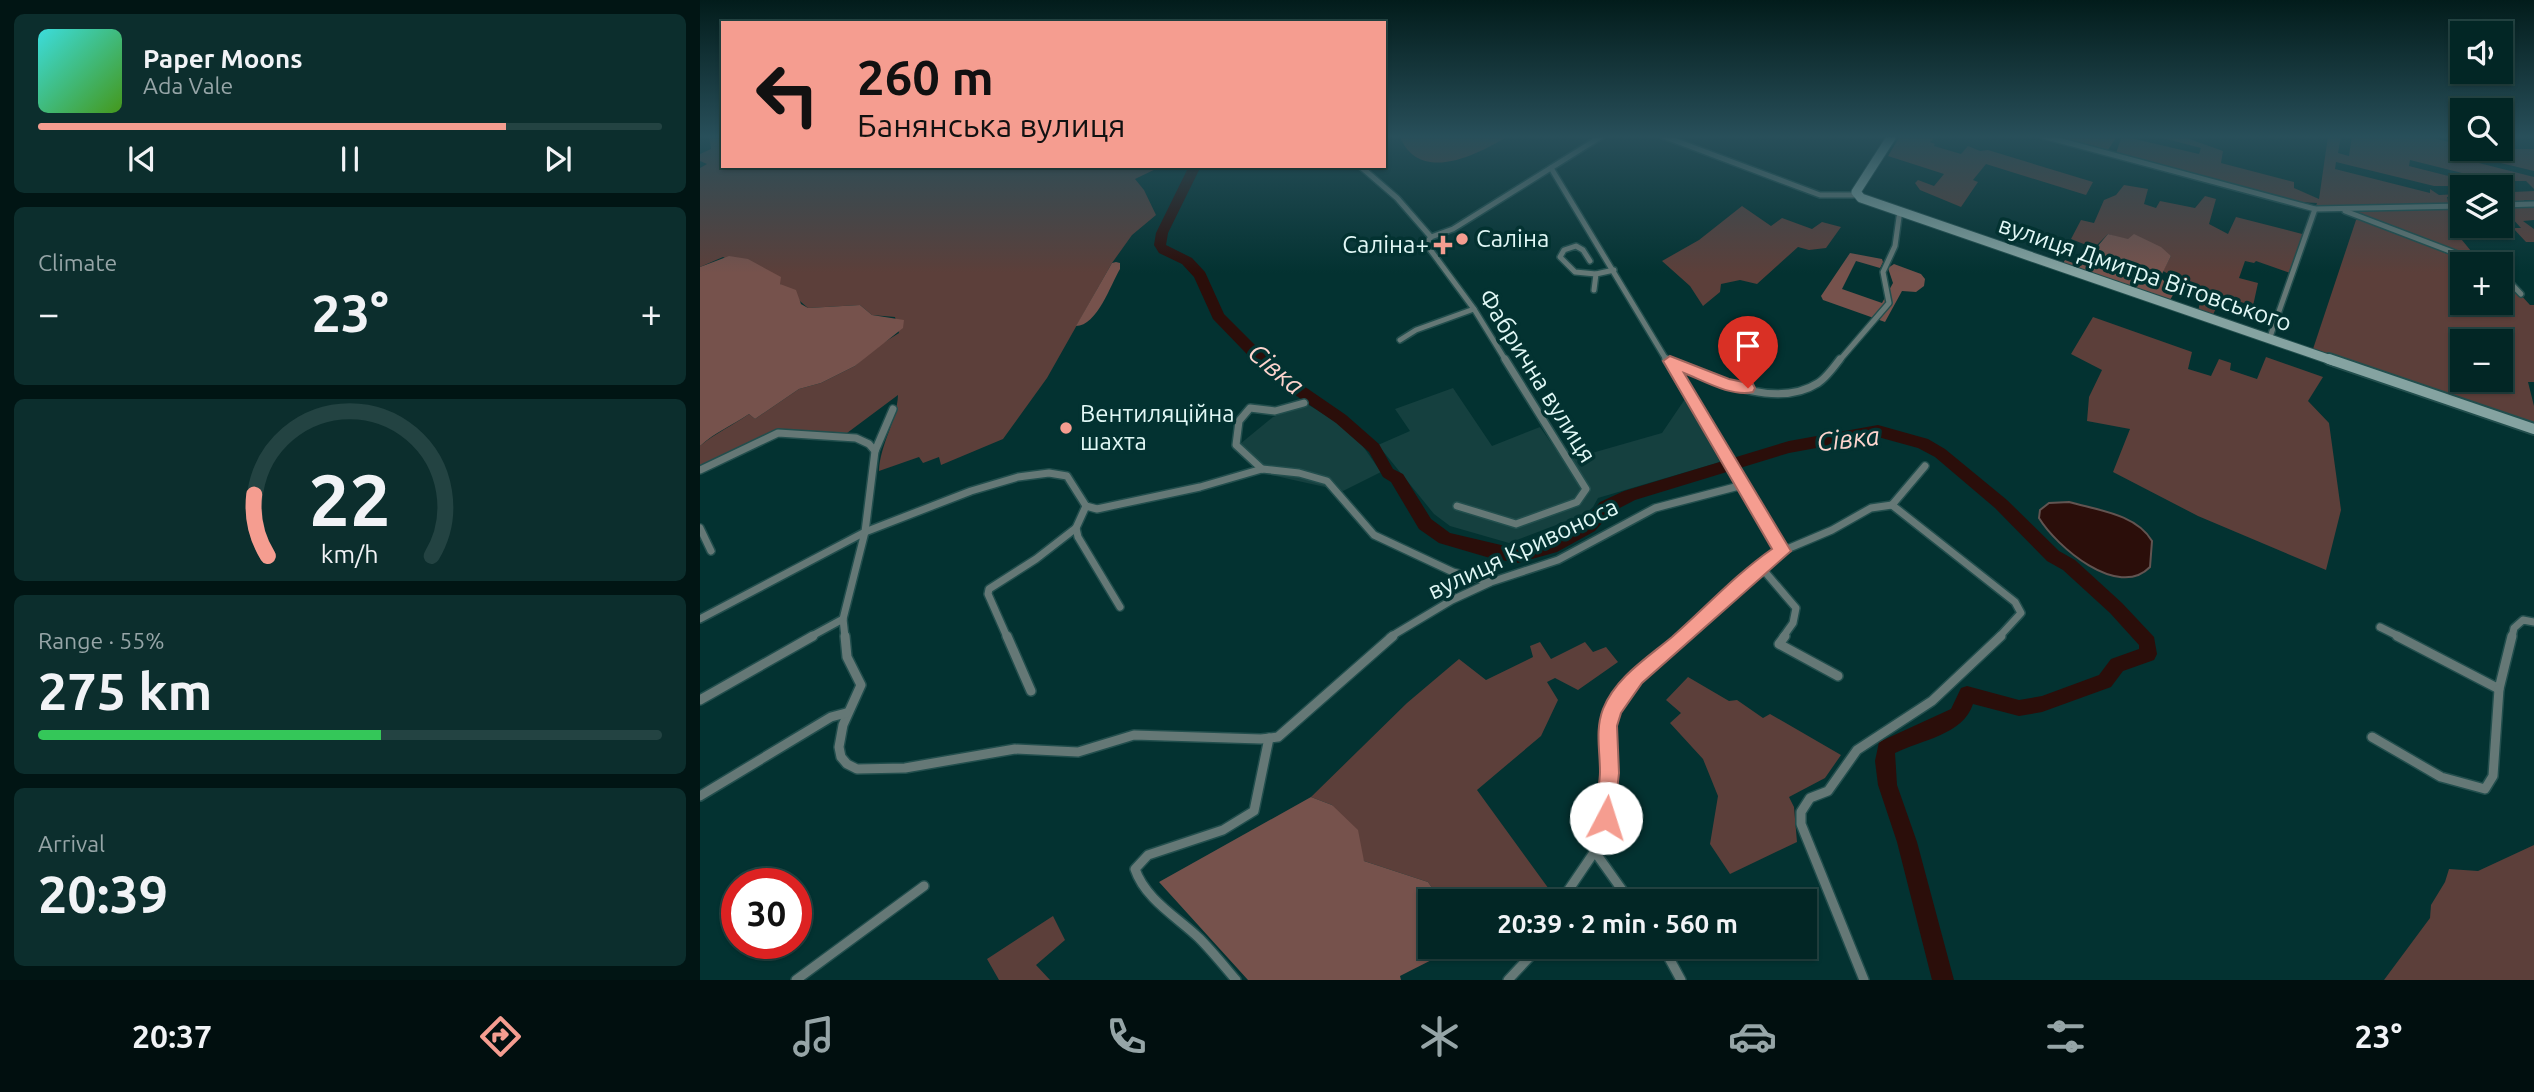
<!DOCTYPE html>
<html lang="en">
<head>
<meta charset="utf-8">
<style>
	:root { --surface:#022625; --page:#0c2e2d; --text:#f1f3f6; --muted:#96a5a7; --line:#234342; --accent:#f59d90 }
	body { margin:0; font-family:Ubuntu,sans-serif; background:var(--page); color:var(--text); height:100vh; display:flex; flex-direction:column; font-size:26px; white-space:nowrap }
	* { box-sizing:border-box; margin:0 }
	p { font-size:23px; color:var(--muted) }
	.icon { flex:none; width:38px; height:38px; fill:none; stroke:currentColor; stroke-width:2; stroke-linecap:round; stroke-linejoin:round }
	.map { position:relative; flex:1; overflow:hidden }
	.details { display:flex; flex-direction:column; gap:14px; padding:14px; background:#011514; width:700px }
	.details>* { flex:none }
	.hud { position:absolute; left:21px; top:21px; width:665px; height:147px; border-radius:0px; box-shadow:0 2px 5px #0004,0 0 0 2px var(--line); background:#f59d90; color:#111; overflow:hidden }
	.tools { position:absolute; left:1750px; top:21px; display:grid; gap:14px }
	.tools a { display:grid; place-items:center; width:63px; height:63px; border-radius:0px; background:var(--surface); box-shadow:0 2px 5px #0004,0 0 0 2px var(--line); font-size:35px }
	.speed { position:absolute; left:21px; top:868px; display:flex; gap:14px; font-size:35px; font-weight:700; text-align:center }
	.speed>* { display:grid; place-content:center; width:91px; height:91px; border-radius:50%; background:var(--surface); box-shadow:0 2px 5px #0004,0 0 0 2px var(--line); line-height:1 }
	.speed .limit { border:10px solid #d22; background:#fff; color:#111 }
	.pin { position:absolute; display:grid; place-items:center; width:60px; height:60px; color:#fff; margin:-72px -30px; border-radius:50% 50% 50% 0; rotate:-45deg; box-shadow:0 0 7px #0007 }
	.pin .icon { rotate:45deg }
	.me { position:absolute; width:77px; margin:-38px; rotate:5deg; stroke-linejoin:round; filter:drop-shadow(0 0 5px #0008) }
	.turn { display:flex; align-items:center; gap:24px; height:147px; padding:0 21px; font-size:32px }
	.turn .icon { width:91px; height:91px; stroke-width:2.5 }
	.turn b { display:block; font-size:49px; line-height:60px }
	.big { font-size:52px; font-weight:700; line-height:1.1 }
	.details .widget { flex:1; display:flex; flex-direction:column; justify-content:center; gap:10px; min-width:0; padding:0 24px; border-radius:10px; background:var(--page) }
	.details .dial { align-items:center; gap:0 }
	.dial svg { height:182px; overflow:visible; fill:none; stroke:var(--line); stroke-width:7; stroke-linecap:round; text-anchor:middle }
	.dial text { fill:var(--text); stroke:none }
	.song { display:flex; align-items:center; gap:21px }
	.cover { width:84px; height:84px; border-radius:10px; background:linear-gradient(135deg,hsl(180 70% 55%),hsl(100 70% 35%)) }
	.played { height:7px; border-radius:4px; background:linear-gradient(90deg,var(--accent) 75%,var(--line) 75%) }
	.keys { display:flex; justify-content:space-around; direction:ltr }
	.heat { display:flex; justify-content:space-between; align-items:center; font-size:38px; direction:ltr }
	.charge { height:10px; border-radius:5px; background:linear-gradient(90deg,#34c759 55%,var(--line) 0) }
	.trip { position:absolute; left:718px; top:889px; width:399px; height:70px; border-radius:0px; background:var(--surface); box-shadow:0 2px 5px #0004,0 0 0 2px var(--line); font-weight:700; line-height:70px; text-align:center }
	.dock { display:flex; height:112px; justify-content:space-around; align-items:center; background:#010f0f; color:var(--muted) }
	.dock .icon { width:49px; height:49px }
	.dock .active { color:var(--accent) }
	.dock b { font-size:32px; color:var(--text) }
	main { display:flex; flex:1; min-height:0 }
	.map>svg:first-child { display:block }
	.built { fill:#15403f }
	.green { fill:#5c3f3a; fill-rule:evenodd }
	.forest { fill:#76524c }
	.water { fill:#2b0e0a; stroke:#625451; stroke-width:2 }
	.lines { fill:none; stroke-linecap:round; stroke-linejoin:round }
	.river { fill:#2b0e0a; fill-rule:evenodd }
	.street-far2-casing { stroke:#224e4d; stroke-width:8 }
	.street-far1-casing { stroke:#224e4d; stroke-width:10 }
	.street-casing { stroke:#224e4d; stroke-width:12 }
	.secondary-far1-casing { stroke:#224e4d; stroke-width:11 }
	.secondary-casing { stroke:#224e4d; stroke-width:14 }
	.street-far2 { stroke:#657876; stroke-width:5 }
	.street-far1 { stroke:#657876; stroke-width:7 }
	.street { stroke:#657876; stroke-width:9 }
	.secondary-far1 { stroke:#85a3a1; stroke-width:9 }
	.secondary { stroke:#85a3a1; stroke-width:10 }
	.route { fill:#f59d90; stroke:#9f665e; stroke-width:2 }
	.poi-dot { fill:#f59d90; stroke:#033231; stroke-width:2.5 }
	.labels { text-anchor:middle; stroke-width:7; stroke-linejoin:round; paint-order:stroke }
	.poi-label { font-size:24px; fill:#e1f8f6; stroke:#033231; text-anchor:start }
	.street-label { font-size:24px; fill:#e1f8f6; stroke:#033231 }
	.water-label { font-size:26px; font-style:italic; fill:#fed5ce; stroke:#033231 }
</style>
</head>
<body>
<main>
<section class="details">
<div class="widget">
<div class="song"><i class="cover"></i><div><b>Paper Moons</b><p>Ada Vale</p></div></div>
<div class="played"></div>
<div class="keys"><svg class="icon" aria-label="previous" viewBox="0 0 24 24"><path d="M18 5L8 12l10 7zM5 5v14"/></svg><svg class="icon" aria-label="pause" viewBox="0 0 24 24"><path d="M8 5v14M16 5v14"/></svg><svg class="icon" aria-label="next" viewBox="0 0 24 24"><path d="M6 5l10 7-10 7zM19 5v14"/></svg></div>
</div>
<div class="widget"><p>Climate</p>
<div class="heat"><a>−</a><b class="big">23°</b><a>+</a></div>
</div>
<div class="widget dial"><svg viewBox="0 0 100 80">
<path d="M14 69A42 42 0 1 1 86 69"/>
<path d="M14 69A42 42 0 0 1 8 42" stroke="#f59d90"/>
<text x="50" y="56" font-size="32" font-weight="700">22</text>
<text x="50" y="72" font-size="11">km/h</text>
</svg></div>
<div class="widget"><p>Range · 55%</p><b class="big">275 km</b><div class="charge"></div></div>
<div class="widget"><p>Arrival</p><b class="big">20:39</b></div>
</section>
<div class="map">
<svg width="1834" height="980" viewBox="0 0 1834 980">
	<rect width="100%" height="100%" fill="#033231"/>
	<g class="built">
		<polygon points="753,388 792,446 840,427 864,461 962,433 985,399 1020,462 898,498 893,507 885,514 809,543 750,526 734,514 678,445 710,431 695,409"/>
		<polygon points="607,404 637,422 660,442 681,472 643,491 562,473 540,444 573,417"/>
	</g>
	<g class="green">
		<path d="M9 136H23V166H167L170 170 211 166H462L435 179 444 190 456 215 432 235 412 263 347 378 303 439 241 465 239 457 223 463 219 457 179 471C180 444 197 421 198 395L139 439 76 435 0 471V446C17 432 32 426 49 414L55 419 99 389 121 383 155 366 175 348 199 333 195 317 172 315 160 305 108 308 80 284 23 257 0 267V168L7 164 0 161V154L11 149Z"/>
		<path d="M808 136C779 154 720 185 700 137Z"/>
		<polygon points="1200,136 1236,136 1230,142 1235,144 1234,146 1261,154 1268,146 1280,151 1288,150 1393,182 1386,195 1286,164 1273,180 1278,182 1261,207 1220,190 1215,183 1218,180 1234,186 1244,174 1188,156"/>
		<polygon points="1355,136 1417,136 1408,150"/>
		<path d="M1422 136 1499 154 1501 148 1455 136H1481L1523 151 1521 163 1594 182V188L1619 199 1628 136H1641L1638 153 1649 156 1652 136H1724L1762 145V149H1834V171L1780 158 1779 163 1834 177V189L1826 181H1809L1806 184 1710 160 1709 166 1792 187H1762V197H1747L1749 206H1762V218H1759L1762 222 1748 223 1771 251H1778L1789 264H1762V303H1801V273L1830 305H1834V382H1828L1834 406V426L1613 349 1656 220 1659 219 1641 209H1615L1617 203 1600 202 1416 153ZM1636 162 1734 186H1754L1761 194 1739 195 1730 189V193L1635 169ZM1762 341H1801V380H1762Z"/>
		<polygon points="1424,185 1448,189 1444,204 1456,208 1460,201 1495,208 1505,196 1516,199 1509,224 1528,234 1536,217 1606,235 1593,274 1556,261 1554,263 1545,261 1539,278 1558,283 1553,306 1517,294 1518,304 1512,317 1498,312 1502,292 1463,271 1471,256 1408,234 1394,248 1371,239 1381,220 1394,223 1404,200 1416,195"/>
		<polygon points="1806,187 1813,192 1834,191 1834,200 1824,200 1825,204 1834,204 1834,220 1823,221 1834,229 1834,242 1826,242 1813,228 1821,228 1811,217 1801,217 1801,189 1806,190"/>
		<polygon points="1042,206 1071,226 1082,218 1112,229 1122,222 1141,227 1126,248 1109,250 1098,247 1057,284 1040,280 1021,284 1020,292 1003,306 990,286 962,261 999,240"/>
		<polygon points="1393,317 1492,352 1488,369 1511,376 1519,359 1531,363 1530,370 1557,379 1566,357 1623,377 1608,401 1629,423 1641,510 1626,570 1498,516 1413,472 1430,429 1387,421 1389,397 1402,370 1371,354"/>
		<polygon points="840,642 851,659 885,642 893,652 906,647 918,662 878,690 855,678 847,682 858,700 841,736 777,790 854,896 851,901 741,901 728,882 664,861 632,805 611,797 707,703 759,659 786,680 833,657 830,646"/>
		<polygon points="988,677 1029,701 1037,700 1063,718 1070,714 1141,755 1125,778 1089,797 1094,807 1097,842 1030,874 1010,844 1018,796 1003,759 970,723 981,713 966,700"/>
		<polygon points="1834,845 1834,980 1684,980 1730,918 1731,905 1745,882 1749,869 1778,871"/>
		<polygon points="353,916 365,940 336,965 350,980 299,980 287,959"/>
	</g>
	<g class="forest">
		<polygon points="1408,234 1428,239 1434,234 1461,247 1471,256 1462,274 1451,270 1448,275 1459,279 1461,278 1467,284 1477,288 1470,300 1362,265 1365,260 1381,266"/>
		<polygon points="1150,253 1182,259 1183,262 1180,268 1156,261 1142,289 1182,303 1193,283 1188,268 1194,264 1221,274 1225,279 1224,286 1216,292 1202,291 1185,322 1123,300 1121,296"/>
		<path d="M29 256 48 259 81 277 80 284 96 290 101 304 108 308 160 305 172 315 204 320 203 328 155 366 121 383 99 389 55 419 49 414C31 426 17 431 0 446V267Z"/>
		<path d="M416 262 420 263V269C411 284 397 326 376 326L412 263Z"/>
		<polygon points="611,797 632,805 658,830 664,861 728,882 741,901 730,901 730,947 757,947 700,976 701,980 548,980 459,882"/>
	</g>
	<path class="water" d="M1369 502C1397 510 1436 514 1452 541L1450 567C1418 600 1356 546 1339 518L1340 510 1349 503Z"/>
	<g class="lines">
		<path class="river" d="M489 166H501L468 233 466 245 492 258 505 272 524 314 579 369 646 415 679 444 693 469 703 474 731 519 750 533 818 549 847 541 883 521 900 502 924 491 1089 441 1178 425 1228 439 1245 449 1307 500 1359 551 1375 560 1422 603 1454 637 1457 654 1454 660 1423 671 1411 687 1342 712 1319 716 1273 704C1263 735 1221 740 1195 753L1197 785 1217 842 1254 980H1232L1197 842 1178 785 1175 761 1179 742 1251 709 1261 688 1267 686 1319 700 1342 696 1399 675 1411 659 1439 649V645L1410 613 1363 570 1347 561 1295 508 1235 457 1218 448 1178 437 1138 444 1089 453 935 500 912 512 895 531 857 552 818 563 790 558 739 543 719 529 691 482 683 477 669 452 636 423 569 377 513 319 494 277 482 264 459 253 454 245 456 233Z"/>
		<defs>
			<g id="street-far2">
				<polyline points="963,136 1120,195 1157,195"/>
				<polyline points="1343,136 1615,209 1762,206"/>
				<polyline points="660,166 697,198 731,237"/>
				<polyline points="851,168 967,361"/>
				<polyline points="1801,205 1834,204"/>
				<polyline points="1645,211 1784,264"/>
				<polyline points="731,237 726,244 774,309 806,361"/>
				<polyline points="731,237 753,229 902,136"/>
				<polyline points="890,261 883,250 876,246 864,250 860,257 875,272 896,274"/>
				<polyline points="1801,273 1821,294"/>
				<polyline points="894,290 896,274 914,270"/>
				<polyline points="1570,337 1615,209"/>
				<polyline points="700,340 716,330 774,309"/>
				<polyline points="1139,361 1189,303 1183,272 1195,246 1200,210"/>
			</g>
			<g id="street-far1">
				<polyline points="966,359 1082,551"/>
				<path d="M970 361C1011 378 1074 411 1118 383 1126 378 1134 367 1140 359"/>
				<polyline points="562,469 536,445 539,421 550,408 575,411 604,403"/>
				<polyline points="0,470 78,433 156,438 169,444 175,451"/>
				<polyline points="1192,505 1225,466"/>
				<polyline points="1192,505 1315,602 1321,613 1299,637"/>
				<polyline points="386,506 376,528 378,537 420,607"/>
				<polyline points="757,506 816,524 877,502 886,489 805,359"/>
				<polyline points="0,528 11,551"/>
				<polyline points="1060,566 1096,608 1093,623 1083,637"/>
				<polyline points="0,619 165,532 271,491 318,477 349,473 367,476 386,506 397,509 500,487 562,469 599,473 627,481 674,535 753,572 790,582"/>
				<polyline points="1680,627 1700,637"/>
				<polyline points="110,637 143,619"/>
				<polyline points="145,637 143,619 165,532 175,451 193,409"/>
				<polyline points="307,637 288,594 289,589 336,559 376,528"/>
				<polyline points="690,637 752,600 791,582 858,560 955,508 1043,485"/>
				<polyline points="983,637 1041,582 1080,552 1132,530 1171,508 1192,505"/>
				<polyline points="1812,637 1814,628 1823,620 1834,622"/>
			</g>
			<g id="street">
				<polyline points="145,636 147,657 161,685 143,725 139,747 141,757 147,764 157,769 205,768 315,749 378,752 434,735 561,739 578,737 693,636"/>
				<polyline points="307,636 331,691"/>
				<polyline points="1085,636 1079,644 1138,676"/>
				<polyline points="1697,636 1799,689 1812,636"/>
				<polyline points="0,700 113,636"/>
				<polyline points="1672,737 1741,777 1785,789 1793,776 1799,689"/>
				<polyline points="0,796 131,717 146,713"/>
				<polyline points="895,852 930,901"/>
				<polyline points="861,901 895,851 903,834 909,803 909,723 913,708 935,680 985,636"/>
				<polyline points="963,947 981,980"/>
				<polyline points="96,980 224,886"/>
				<path d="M536 980C524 966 512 951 499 938 477 917 445 899 435 869L448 855 523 830 554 811 569 738"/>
				<polyline points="808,980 839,947"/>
				<polyline points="1164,980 1101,824 1101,812 1110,798 1128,791 1157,750 1232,701 1301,636"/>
			</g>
			<polyline id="secondary-far1" points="1192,136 1156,192 1161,198 1634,361"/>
			<polyline id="secondary" points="1629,359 1834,429"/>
		</defs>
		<use href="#street-far2" class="street-far2-casing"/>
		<use href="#street-far1" class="street-far1-casing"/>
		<use href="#street" class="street-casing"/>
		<use href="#secondary-far1" class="secondary-far1-casing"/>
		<use href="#secondary" class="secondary-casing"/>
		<use href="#street-far2" class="street-far2"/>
		<use href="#street-far1" class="street-far1"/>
		<use href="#street" class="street"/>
		<use href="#secondary-far1" class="secondary-far1"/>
		<use href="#secondary" class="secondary"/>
	</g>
	<linearGradient id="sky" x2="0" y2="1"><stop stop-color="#021c1b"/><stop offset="0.5" stop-color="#284f5a"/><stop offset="1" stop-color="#284f5a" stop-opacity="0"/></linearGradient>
	<rect width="1834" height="273" fill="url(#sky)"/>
	<path class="route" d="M970 356 1029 379 1053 384 1055 388 1053 392C1031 397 1004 381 984 373L1091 551 942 683 921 713 917 726 919 773 913 825 906 828 899 825C892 809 900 789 900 772 900 750 895 730 903 709 916 677 947 658 972 637 1006 607 1036 574 1072 549L963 361Z"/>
	<g class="poi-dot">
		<circle cx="762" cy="239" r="7"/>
		<path d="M739.5 234.5h7v7h7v7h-7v7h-7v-7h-7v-7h7z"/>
		<circle cx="366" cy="428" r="7"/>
	</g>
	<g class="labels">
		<g class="poi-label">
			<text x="776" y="247">Саліна</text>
			<text x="729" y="253" text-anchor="end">Саліна+</text>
			<text x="380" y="422">Вентиляційна<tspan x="380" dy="28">шахта</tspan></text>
		</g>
		<g class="street-label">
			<text transform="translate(1445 274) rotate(19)" y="8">вулиця Дмитра Вітовського</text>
			<text transform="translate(837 376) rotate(58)" y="8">Фабрична вулиця</text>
			<text transform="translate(823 549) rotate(-25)" y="8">вулиця Кривоноса</text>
		</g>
		<g class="water-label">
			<text transform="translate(576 369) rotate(40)" y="9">Сівка</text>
			<text transform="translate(1148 439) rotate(-6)" y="9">Сівка</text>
		</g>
	</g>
</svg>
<div class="tools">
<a><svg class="icon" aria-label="sound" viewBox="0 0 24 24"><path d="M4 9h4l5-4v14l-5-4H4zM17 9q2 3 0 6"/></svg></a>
<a><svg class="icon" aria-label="search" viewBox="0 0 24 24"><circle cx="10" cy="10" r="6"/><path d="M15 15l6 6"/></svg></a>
<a><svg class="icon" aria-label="layers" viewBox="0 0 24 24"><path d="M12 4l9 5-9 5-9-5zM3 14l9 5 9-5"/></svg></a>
<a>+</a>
<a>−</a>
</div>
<div class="speed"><div class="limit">30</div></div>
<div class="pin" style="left:1048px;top:388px;background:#d93025"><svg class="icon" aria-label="arrive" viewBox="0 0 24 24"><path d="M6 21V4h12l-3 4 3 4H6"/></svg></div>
<svg class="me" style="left:906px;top:818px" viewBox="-20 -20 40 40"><circle r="19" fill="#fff"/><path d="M0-13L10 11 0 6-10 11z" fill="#f59d90"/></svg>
<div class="trip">20:39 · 2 min · 560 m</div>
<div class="hud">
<div class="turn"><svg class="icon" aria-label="left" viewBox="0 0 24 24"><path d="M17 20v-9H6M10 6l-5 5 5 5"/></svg><div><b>260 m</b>Банянська вулиця</div></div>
</div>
</div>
</main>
<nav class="dock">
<b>20:37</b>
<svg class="icon active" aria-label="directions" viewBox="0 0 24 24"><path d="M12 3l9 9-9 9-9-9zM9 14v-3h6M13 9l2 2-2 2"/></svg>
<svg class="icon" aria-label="music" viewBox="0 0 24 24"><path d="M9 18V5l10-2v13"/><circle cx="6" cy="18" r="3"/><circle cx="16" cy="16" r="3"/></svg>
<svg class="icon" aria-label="phone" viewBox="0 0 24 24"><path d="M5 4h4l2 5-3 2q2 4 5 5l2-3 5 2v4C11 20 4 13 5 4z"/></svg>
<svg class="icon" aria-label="climate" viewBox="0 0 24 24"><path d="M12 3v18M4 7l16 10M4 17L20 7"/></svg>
<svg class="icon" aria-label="car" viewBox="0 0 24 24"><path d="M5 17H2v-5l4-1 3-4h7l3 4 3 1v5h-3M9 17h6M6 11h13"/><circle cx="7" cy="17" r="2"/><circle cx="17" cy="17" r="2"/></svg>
<svg class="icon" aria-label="filters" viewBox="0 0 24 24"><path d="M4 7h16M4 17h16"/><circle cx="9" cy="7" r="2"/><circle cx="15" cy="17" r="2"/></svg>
<b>23°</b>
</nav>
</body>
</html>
